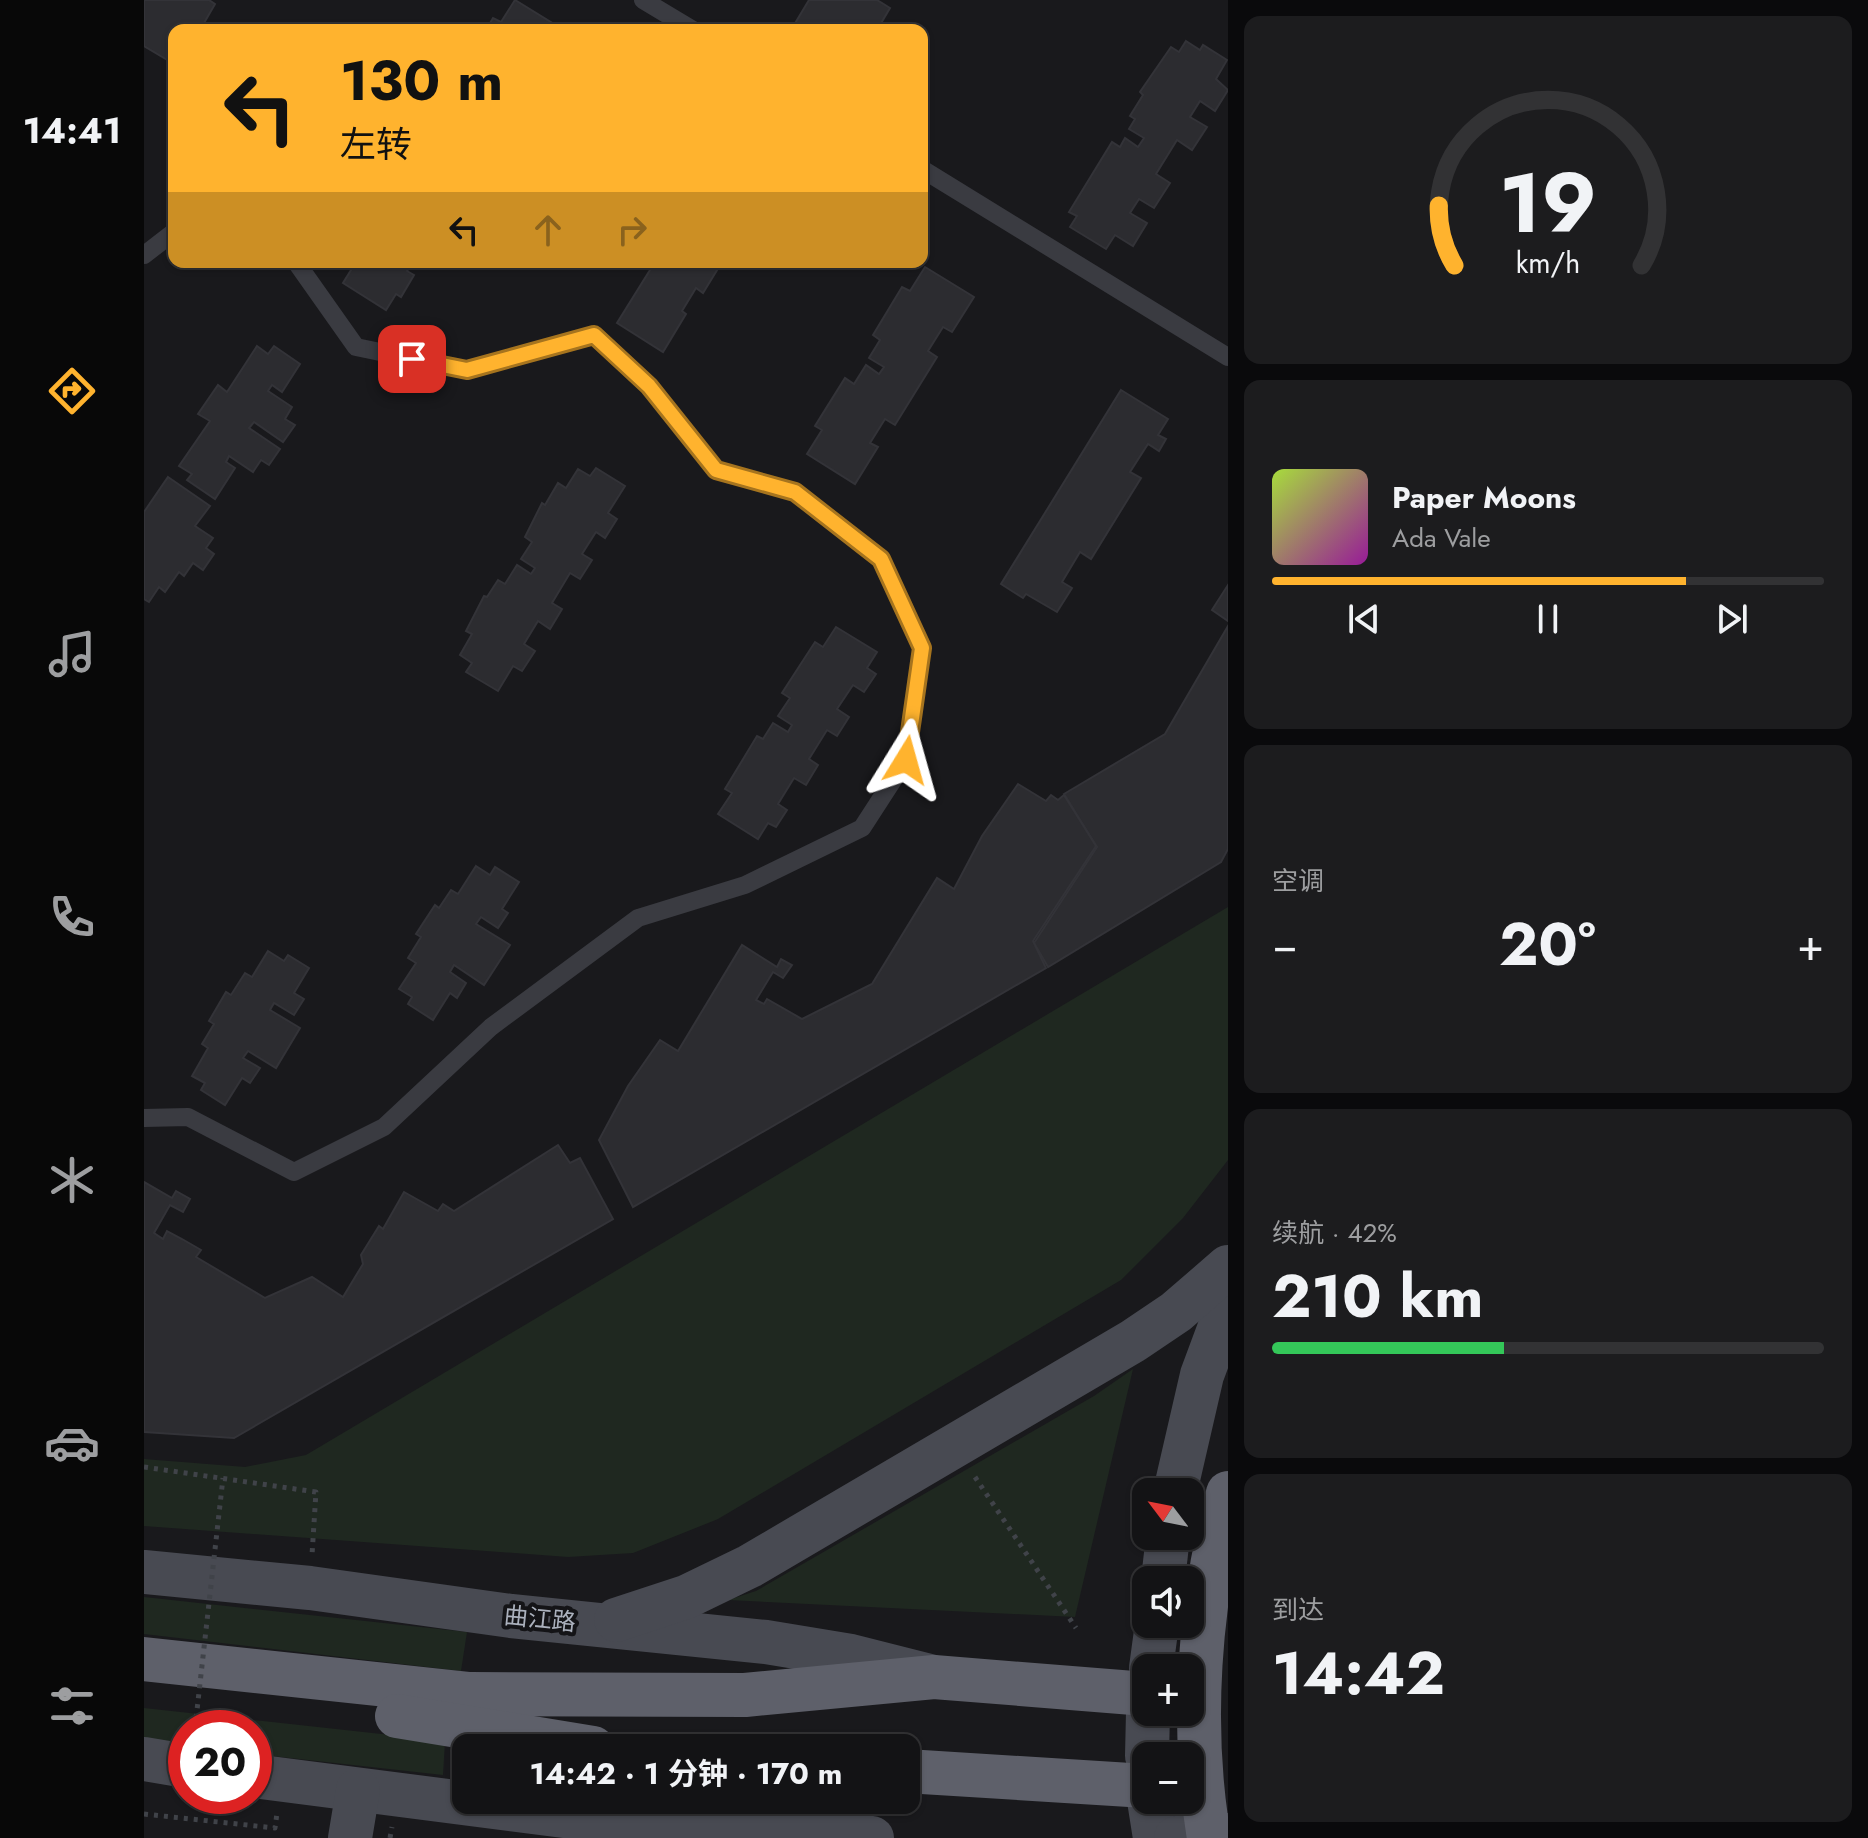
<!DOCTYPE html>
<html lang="zh">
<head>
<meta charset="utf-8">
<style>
	:root { --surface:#131315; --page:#1c1c1e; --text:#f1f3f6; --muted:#9d9ea0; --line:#323234; --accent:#ffb32e }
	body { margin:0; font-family:Jost,"Noto Sans SC",sans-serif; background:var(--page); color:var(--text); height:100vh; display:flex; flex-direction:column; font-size:30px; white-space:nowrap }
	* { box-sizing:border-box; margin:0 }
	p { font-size:26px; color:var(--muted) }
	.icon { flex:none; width:44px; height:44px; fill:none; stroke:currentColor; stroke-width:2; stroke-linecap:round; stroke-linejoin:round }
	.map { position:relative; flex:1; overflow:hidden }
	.panel { display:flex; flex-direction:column; gap:16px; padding:16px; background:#0a0a0c; width:640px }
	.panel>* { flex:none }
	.top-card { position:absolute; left:24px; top:24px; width:760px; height:244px; border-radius:16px; box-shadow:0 2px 6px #0004,0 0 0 2px var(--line); background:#ffb32e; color:#111; overflow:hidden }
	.needle { width:52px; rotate:302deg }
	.buttons { position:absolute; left:988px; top:1478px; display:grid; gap:16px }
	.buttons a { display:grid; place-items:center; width:72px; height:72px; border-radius:16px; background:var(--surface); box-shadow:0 2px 6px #0004,0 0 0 2px var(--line); font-size:40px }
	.speed { position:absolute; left:24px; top:1710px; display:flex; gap:16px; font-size:40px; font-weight:700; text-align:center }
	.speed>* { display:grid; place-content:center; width:104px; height:104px; border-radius:50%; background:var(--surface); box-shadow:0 2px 6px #0004,0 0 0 2px var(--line); line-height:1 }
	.speed .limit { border:12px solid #d22; background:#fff; color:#111 }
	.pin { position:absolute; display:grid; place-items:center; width:68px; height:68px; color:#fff; margin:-34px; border-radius:16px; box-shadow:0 4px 12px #0006 }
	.me { position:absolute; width:88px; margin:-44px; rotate:8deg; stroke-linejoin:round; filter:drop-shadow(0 0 6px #0008) }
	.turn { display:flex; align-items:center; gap:28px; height:168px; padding:0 40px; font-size:36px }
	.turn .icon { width:104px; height:104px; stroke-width:2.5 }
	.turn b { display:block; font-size:56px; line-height:68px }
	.lanes { display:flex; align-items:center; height:76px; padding:0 40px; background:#0003; justify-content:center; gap:40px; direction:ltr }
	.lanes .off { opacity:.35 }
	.big { font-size:60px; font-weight:700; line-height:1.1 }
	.panel .tile { flex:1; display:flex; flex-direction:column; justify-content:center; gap:12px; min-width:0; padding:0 28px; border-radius:16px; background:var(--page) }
	.panel .dial { align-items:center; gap:0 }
	.dial svg { height:208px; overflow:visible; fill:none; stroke:var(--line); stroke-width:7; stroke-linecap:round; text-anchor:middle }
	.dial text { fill:var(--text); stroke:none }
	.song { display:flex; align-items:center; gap:24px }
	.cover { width:96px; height:96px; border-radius:12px; background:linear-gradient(135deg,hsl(80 70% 55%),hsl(300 70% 35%)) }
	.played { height:8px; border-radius:4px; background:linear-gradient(90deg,var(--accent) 75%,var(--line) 75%) }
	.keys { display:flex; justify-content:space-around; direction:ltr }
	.heat { display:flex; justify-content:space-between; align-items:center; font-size:44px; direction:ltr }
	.charge { height:12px; border-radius:6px; background:linear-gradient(90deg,#34c759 42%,var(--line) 0) }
	.trip { position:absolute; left:308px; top:1734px; width:468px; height:80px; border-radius:16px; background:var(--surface); box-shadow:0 2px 6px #0004,0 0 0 2px var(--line); font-weight:700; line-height:80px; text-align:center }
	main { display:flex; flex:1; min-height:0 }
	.dock { display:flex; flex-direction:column; width:144px; justify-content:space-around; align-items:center; background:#080808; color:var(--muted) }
	.dock .icon { width:56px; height:56px }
	.dock .current { color:var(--accent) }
	.dock b { font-size:36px; color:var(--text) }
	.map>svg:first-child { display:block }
	.green { fill:#1f2820 }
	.building { fill:#2c2c30; stroke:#333338; stroke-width:2 }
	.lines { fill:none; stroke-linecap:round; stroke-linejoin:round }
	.path { stroke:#404349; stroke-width:5; stroke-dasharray:4 6; stroke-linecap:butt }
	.service { stroke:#3a3b41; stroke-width:18 }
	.secondary { stroke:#484a52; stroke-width:44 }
	.trunk { stroke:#5e606a; stroke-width:44 }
	.path-bridge { stroke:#404349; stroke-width:5; stroke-dasharray:4 6; stroke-linecap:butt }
	.trunk-bridge { stroke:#5e606a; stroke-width:44 }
	.route-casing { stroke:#a6741e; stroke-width:20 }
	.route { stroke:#ffb32e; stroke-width:14 }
	.labels { text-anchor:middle; stroke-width:8; stroke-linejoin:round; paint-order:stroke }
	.street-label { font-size:24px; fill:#abb1bd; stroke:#141417 }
</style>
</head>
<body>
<main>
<nav class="dock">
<b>14:41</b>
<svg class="icon current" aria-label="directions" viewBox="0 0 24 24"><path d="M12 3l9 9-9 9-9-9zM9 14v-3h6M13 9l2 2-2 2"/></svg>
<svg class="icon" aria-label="music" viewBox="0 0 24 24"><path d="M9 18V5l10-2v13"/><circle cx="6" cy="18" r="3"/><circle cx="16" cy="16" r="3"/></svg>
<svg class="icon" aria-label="phone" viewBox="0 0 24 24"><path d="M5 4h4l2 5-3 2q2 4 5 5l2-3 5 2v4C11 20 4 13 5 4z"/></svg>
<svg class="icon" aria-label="climate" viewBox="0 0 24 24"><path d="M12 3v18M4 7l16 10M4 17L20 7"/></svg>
<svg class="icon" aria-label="car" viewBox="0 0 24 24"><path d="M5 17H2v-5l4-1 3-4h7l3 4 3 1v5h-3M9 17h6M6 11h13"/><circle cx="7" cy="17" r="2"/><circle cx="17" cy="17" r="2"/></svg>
<svg class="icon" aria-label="filters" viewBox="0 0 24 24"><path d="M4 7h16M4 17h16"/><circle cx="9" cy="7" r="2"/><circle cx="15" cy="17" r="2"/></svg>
</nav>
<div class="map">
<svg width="1084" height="1838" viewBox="0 0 1084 1838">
	<rect width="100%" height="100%" fill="#19191c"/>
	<g class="green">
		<polygon points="1084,907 1084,1160 1039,1218 977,1280 574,1519 489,1553 424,1557 0,1526 0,1459 101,1467 162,1455"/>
		<polygon points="989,1369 931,1617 584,1600 612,1591 950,1396"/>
		<polygon points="0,1597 323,1632 317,1671 0,1634"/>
		<polygon points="0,1708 301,1741 299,1775 110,1754 110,1728 42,1728 42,1747 0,1742"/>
	</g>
	<g class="building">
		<polygon points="0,0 65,0 71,4 56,30 30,30 30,53 25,61 0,46"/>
		<polygon points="371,0 418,29 417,30 342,30 349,18 357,22"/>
		<polygon points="665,0 733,0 746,8 733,30 714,23 710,30 647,30"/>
		<polygon points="1042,41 1056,50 1059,45 1083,60 1072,79 1084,90 1071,111 1056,101 1046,117 1063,127 1048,150 1033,140 1012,174 1026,183 1010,208 995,199 986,213 1003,223 989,246 971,235 962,249 926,227 933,216 925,212 968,142 976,147 981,138 994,147 1000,138 985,129 991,119 986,116 999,95 996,92 1027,47 1035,52"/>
		<polygon points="212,262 269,262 263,271 270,275 257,297 252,294 242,310 199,283"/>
		<polygon points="511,262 578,262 559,293 552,288 538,311 542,314 519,352 473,323"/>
		<polygon points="781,267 830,297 808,332 799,327 784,351 793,357 751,425 741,419 726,443 734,447 711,484 663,454 678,430 671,426 701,378 710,384 722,365 735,374 740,367 725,358 736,340 729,335 758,287 766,291"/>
		<polygon points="113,346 124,354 130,346 156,364 138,392 128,385 124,391 148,407 141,419 151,425 139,442 110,422 105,428 136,449 125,465 117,460 109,472 85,456 82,462 91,468 71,499 43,480 48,474 35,466 66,421 54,414 74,385 83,392"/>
		<polygon points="977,390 1024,419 1014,435 1022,439 1015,451 1004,444 986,472 997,478 947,559 936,552 918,582 928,588 913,612 882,594 879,598 857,584"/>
		<polygon points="452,468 481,486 464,513 473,519 461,538 452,532 438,554 448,560 436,579 426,573 408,603 418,609 406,629 394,621 380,644 391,651 378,671 369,666 354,691 322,672 328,663 316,655 328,634 322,631 340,596 343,597 354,580 361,584 373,565 387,574 391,568 377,559 388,542 381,537 398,503 401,505 414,483 422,488 434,469 446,476"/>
		<polygon points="24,477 66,506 51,526 69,538 62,548 70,554 59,570 49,563 40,576 35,572 21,592 15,587 5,602 0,599 0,512"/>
		<polygon points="1084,585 1084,621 1068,610"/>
		<polygon points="1084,626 1084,849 1077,862 904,967 890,943 953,847 920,794 1021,734"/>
		<polygon points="692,627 733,652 723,668 732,674 720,692 709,685 693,709 705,717 693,736 683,730 665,759 674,765 662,785 650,778 634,804 643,810 632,827 624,823 614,839 574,814 588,793 581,789 613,736 619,739 629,723 644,732 648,725 634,716 646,698 638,693 671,642 679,647"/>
		<polygon points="874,784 902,801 907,795 914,800 920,795 952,846 889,941 902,968 489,1207 455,1140 484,1086 516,1040 534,1051 598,945 633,967 637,959 648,965 639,978 629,972 612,1000 620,1004 623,999 658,1019 728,984 793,878 810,889 838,836"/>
		<polygon points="332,866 346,875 351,867 375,882 358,909 364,913 354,928 337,917 332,924 366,945 340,985 310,965 306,972 322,983 313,998 306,993 289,1020 264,1004 268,997 255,989 272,963 264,958 277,937 272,934 291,905 295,908 307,890 314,894"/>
		<polygon points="124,951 140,961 144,955 165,968 150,993 160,999 150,1015 130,1003 126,1010 156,1028 132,1068 104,1051 99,1058 116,1068 106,1083 98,1078 81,1105 57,1090 61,1083 48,1076 64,1048 58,1044 70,1024 65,1021 82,992 87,995 101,973 108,977"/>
		<polygon points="414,1145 426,1163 436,1158 469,1219 90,1438 0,1432 0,1182 28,1198 32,1191 46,1199 39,1212 26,1205 10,1233 19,1239 23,1231 38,1239 57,1250 52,1257 121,1298 168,1277 199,1297 219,1264 217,1255 235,1226 239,1229 260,1192 294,1211 299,1204 310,1211"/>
	</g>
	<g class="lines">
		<g class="path">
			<polyline points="0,1467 172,1492 168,1555"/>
			<polyline points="831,1477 932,1628"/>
			<polyline points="0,1814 131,1828 133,1813"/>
			<polyline points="246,1838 248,1827"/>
		</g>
		<g class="service">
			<polyline points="499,0 549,30"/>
			<polyline points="778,169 1084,357"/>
			<polyline points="0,255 30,232"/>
			<polyline points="0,1118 44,1117 150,1172 240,1127 347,1027 494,918 601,885 718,828 762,760 778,648 737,559 651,492 572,470 505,386 450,335 323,370 212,347 152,262"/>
		</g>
		<g class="secondary">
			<polyline points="1031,1492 1058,1375 1084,1305"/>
			<polyline points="0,1572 166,1588 367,1616 622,1642 707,1656 786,1676"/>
			<polyline points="1019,1580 1024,1536"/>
			<polyline points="472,1620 542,1597 606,1566 989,1341 1032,1312 1084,1267"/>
			<polyline points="1007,1668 1013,1624"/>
			<polyline points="1003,1756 1004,1712"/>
			<polyline points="0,1759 42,1766"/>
			<polyline points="110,1776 490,1825 728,1838"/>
			<polyline points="1005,1800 1011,1838"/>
			<polyline points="206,1838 214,1790"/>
			<polyline points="1032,1838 1084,1835"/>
		</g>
		<g class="trunk">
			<polyline points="0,1659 326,1694 601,1695 790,1677 1002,1694"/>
			<polyline points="253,1716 449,1748"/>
			<polyline points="762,1771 1002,1786"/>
		</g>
		<polyline class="path-bridge" points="51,1728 79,1478"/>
		<path class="trunk-bridge" d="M1065 1838C1046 1726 1055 1603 1084 1493"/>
	</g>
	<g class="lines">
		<defs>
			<polyline id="route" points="268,359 323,370 450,335 505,386 572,470 651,492 737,559 778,648 762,760"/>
		</defs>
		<use href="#route" class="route-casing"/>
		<use href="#route" class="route"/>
	</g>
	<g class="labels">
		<g class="street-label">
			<text transform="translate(396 1619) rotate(6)" y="8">曲江路</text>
		</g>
	</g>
</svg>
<div class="buttons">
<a><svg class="needle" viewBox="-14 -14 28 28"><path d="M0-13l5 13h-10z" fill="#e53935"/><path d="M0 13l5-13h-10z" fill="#9d9ea0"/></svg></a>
<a><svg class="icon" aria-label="sound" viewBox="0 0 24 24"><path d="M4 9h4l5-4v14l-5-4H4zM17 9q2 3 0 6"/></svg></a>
<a>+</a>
<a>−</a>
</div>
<div class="speed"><div class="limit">20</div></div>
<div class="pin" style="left:268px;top:359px;background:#d93025"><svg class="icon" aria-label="arrive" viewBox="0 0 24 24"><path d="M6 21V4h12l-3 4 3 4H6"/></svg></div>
<svg class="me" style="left:762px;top:760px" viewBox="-20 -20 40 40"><path d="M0-17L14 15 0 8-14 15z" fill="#ffb32e" stroke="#fff" stroke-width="4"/></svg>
<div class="trip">14:42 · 1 分钟 · 170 m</div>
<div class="top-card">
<div class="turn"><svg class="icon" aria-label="left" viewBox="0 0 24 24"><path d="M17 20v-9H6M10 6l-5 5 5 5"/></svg><div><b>130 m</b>左转</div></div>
<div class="lanes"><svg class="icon" aria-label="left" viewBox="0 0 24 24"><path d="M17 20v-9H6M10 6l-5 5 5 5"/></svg><svg class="icon off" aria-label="ahead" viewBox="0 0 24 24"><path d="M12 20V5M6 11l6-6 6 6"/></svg><svg class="icon off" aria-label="right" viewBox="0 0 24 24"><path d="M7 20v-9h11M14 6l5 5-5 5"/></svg></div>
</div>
</div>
<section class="panel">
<div class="tile dial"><svg viewBox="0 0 100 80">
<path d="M14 69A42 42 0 1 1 86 69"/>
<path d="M14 69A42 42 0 0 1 8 46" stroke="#ffb32e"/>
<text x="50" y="56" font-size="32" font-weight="700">19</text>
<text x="50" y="72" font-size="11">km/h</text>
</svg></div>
<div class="tile">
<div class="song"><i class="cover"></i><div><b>Paper Moons</b><p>Ada Vale</p></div></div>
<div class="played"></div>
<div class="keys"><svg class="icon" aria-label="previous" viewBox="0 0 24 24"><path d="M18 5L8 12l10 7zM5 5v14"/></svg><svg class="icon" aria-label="pause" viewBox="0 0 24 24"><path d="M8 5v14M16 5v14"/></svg><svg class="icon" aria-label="next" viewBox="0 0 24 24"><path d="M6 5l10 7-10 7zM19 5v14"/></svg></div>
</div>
<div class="tile"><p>空调</p>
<div class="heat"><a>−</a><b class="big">20°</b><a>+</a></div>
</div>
<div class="tile"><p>续航 · 42%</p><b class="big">210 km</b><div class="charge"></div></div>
<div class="tile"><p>到达</p><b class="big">14:42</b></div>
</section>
</main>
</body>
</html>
